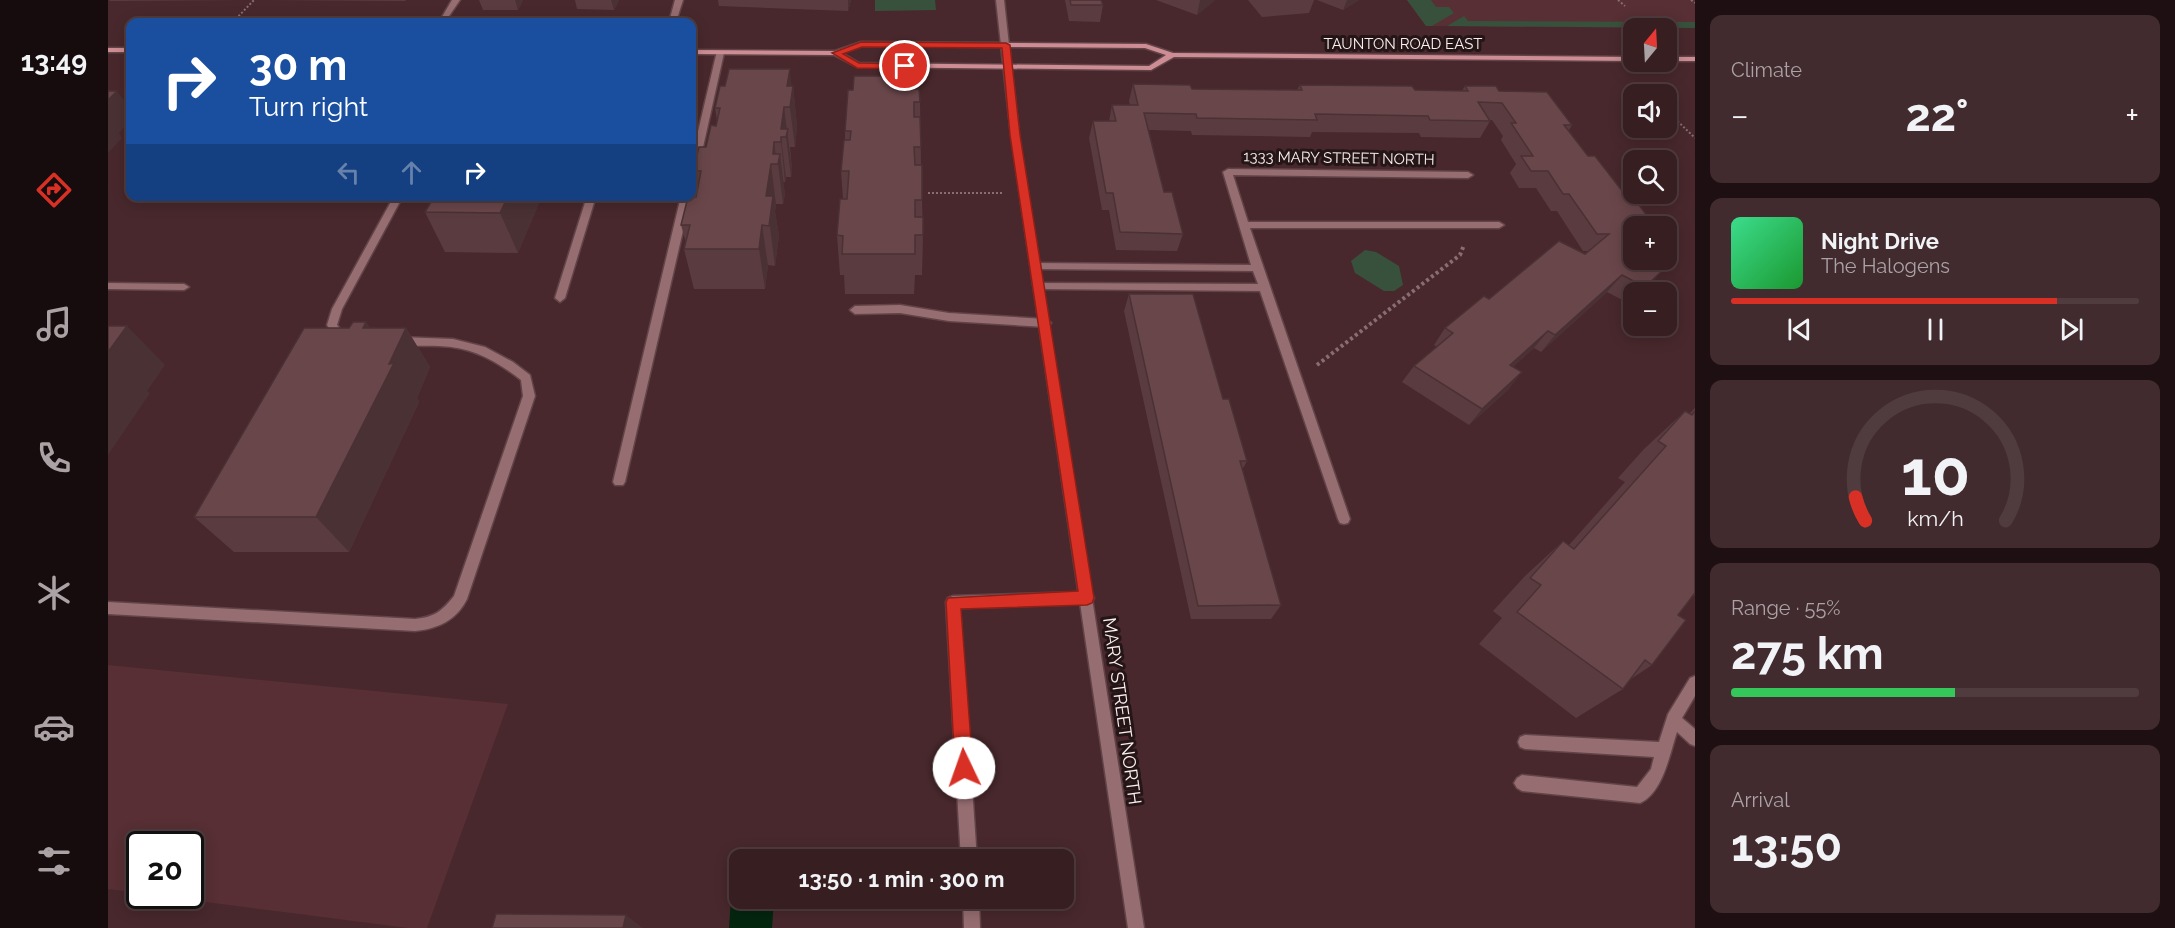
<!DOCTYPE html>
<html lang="en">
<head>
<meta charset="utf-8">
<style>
	:root { --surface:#361e21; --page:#412b2e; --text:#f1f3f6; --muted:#aaa2a5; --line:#503c3f; --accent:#d93025 }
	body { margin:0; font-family:Raleway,sans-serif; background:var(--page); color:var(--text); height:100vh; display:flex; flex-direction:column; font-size:22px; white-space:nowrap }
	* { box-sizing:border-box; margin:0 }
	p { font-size:20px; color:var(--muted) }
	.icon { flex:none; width:33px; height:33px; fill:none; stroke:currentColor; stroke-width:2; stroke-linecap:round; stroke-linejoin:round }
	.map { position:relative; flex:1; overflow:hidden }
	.sheet { display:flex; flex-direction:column; gap:15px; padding:15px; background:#1e1012; width:480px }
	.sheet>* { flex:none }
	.hud { position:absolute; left:18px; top:18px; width:570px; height:183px; border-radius:12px; box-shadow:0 3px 15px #0003,0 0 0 2px var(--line); background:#1a4fa0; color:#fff; overflow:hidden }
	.needle { width:39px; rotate:18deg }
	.tools { position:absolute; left:1515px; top:18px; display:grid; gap:12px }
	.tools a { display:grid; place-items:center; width:54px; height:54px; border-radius:12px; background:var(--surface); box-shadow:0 3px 15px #0003,0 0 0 2px var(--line); font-size:30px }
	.speed { position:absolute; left:18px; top:831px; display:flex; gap:12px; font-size:30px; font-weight:700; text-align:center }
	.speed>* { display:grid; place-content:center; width:78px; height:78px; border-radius:50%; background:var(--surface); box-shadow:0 3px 15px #0003,0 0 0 2px var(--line); line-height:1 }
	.speed .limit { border:3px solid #111; border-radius:9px; background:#fff; color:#111 }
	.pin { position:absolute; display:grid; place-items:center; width:51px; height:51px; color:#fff; margin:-26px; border:3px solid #fff; border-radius:50%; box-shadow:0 2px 6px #0007 }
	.me { position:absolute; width:66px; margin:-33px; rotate:357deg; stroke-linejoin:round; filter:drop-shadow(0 0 4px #0008) }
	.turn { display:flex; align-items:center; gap:21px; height:126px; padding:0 24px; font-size:27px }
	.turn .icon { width:78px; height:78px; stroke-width:2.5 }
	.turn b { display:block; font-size:42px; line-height:51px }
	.lanes { display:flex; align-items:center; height:57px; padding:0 24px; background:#0003; justify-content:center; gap:30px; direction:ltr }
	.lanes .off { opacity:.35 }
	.big { font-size:45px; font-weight:700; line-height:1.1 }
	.sheet .card { flex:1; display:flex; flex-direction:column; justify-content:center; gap:9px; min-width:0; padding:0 21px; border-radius:12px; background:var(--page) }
	.sheet .dial { align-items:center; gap:0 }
	.dial svg { height:156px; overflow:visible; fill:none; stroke:var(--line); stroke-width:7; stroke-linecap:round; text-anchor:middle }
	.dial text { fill:var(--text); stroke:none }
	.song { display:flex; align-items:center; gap:18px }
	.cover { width:72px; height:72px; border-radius:9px; background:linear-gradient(135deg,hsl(150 70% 55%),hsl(130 70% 35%)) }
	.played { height:6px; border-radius:3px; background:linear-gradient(90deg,var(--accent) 80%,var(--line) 80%) }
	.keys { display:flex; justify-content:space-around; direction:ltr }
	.heat { display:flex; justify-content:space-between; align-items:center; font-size:33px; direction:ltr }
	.charge { height:9px; border-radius:4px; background:linear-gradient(90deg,#34c759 55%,var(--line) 0) }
	.trip { position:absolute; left:621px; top:849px; width:345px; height:60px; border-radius:12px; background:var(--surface); box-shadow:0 3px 15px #0003,0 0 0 2px var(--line); font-weight:700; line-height:60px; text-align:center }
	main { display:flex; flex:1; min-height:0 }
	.tab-bar { display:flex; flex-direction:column; width:108px; justify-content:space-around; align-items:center; background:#160c0d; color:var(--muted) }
	.tab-bar .icon { width:42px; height:42px }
	.tab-bar .active { color:var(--accent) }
	.tab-bar b { font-size:27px; color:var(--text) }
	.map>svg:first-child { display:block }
	.built { fill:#572f34 }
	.green { fill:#37513d }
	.water { fill:#04260f }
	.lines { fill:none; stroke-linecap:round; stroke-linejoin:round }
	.lane-casing { stroke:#614447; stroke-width:3 }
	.street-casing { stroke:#614447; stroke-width:3 }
	.secondary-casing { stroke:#614447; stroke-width:3 }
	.path-far1 { stroke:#886e71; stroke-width:2; stroke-dasharray:2 2; stroke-linecap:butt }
	.path { stroke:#886e71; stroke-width:4; stroke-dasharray:3 3; stroke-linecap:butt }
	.lane { fill:#966d71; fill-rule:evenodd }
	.street { fill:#966d71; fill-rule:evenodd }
	.secondary { fill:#ce8d94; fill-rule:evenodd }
	.wall { fill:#5a3c40 }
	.shaded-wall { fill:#4a3134 }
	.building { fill:#69464a; stroke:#4a3134; stroke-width:1.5 }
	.route { fill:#d93025; stroke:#8d1f18; stroke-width:1.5 }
	.labels { text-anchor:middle; stroke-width:6; stroke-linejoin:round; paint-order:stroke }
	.far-street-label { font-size:15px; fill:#fceef0; stroke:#241517 }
	.street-label { font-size:18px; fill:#fceef0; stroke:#241517 }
</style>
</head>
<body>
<main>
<nav class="tab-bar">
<b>13:49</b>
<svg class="icon active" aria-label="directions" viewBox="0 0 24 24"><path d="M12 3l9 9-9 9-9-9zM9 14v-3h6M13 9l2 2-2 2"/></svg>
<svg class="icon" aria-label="music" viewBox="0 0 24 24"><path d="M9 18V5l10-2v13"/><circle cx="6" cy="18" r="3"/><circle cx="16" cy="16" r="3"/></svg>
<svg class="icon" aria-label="phone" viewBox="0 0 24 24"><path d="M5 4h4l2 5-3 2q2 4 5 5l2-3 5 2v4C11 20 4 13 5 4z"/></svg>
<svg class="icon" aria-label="climate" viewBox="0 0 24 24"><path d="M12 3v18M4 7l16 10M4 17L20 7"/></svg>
<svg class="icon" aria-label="car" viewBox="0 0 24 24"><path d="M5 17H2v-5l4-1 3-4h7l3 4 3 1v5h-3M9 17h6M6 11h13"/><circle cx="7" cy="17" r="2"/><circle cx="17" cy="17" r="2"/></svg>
<svg class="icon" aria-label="filters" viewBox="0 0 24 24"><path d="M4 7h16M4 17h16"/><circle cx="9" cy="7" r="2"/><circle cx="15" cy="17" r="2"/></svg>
</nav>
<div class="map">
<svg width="1587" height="928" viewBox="0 0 1587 928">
	<rect width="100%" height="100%" fill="#48282c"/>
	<g class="built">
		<polygon points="1299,0 1587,0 1587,28 1318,26"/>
		<polygon points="0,665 400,704 319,928 300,928 50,896 82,896 82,844 32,844 31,893 0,889"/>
	</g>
	<g class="green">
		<polygon points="767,0 827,0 828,10 767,11"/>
		<polygon points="1299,0 1323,0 1328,7 1341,7 1346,13 1324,26 1318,26"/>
		<polygon points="1356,16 1360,21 1587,22 1587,28 1339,26"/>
		<polygon points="1257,250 1268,252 1291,266 1295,285 1286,291 1276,291 1247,273 1243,261"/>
	</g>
	<polygon class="water" points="668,853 668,859 632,860 632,898 666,899 664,928 621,928 626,854"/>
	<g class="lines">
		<defs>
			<g id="lane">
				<polygon points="344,0 352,0 337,22 331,22"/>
				<polygon points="567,0 575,0 568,22 561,22"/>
				<polygon points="609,51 616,53 589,174 584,177 584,157"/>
				<polygon points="1120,169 1360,172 1365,175 1360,178 1125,175 1140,222 1391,222 1396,225 1391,228 1142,228 1242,519 1240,523 1236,524 1232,523 1230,519 1152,291 931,289 926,286 931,283 1150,284 1145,271 928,269 923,266 928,263 1143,265 1115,172"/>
				<polygon points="132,196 146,196 142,199"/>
				<polygon points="286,196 295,196 234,309 229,325 235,332 243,334 244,337 239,341 227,338 219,325 224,309"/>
				<polygon points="479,196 488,196 457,298 452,302 447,298"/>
				<polygon points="573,196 583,196 517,482 515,485 507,485 505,482"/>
				<polygon points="0,283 76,284 81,287 76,290 0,289"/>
				<polygon points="792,305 841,313 938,319 943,323 938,327 841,321 792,313 747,314 742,310 747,306"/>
				<path d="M292 337 345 339 377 347 405 362 422 375 427 396 359 599C348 621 329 629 307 631L0 614V602L307 619C327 617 334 611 346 596L415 396 413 380C387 360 364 347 331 346 317 345 302 347 288 344L287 341Z"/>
				<polygon points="979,592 984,594 986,598 984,602 979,604 852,608 869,860 853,860 838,602 840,598 845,596"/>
				<path d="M1587 676V696L1574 718 1587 729V746L1582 744 1569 732C1562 753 1555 793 1532 803L1414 791 1409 788 1406 783 1409 778 1414 775 1529 787 1543 769 1546 757 1417 749 1412 747 1410 742 1412 737 1417 735 1551 742 1560 714 1582 678Z"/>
				<polygon points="855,898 871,898 872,928 856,928"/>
			</g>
			<polygon id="street" points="888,0 896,0 911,135 1036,928 1020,928 903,135"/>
			<g id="secondary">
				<path d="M753 42 1038 44 1065 53 1526 57V61L1066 57 1043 70 749 67 726 55 584 54V50L727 51ZM754 46 1037 48 1058 55 1041 66 751 63 734 53Z"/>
				<rect x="0" y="48" width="22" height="4"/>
				<rect x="1558" y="57" width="29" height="4"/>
			</g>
		</defs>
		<use href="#lane" class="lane-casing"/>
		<use href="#street" class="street-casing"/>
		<use href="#secondary" class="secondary-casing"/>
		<g class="path-far1">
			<polyline points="1510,0 1517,6"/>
			<polyline points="1583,0 1587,3"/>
			<polyline points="125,22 146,0"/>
			<polyline points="1535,88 1542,94"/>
			<polyline points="1558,110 1587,138"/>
			<polyline points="820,193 895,193"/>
		</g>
		<polyline class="path" points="1209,365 1352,255 1356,245"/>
		<use href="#lane" class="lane"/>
		<use href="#street" class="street"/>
		<use href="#secondary" class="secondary"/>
	</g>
	<g class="wall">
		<polygon points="1,0 137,0 2,1"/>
		<polygon points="156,0 298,0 297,1"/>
		<polygon points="371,0 415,0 410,10 375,10"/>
		<polygon points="467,0 511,0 506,10 469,9"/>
		<polygon points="610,0 743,0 740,11 611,6"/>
		<polygon points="957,0 993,0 995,5 992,22 961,21"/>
		<polygon points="1048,0 1107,0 1089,15"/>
		<polygon points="1140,0 1206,0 1201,13 1154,17"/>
		<polygon points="1209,0 1251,0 1235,10"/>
		<polygon points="1025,84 1084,89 1189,90 1192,85 1307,90 1354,91 1357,86 1391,91 1464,125 1461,130 1526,226 1540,260 1536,264 1553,272 1534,292 1526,292 1526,301 1522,304 1499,292 1433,352 1426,348 1405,367 1401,389 1361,425 1294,382 1306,366 1329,347 1326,345 1337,328 1381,299 1477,254 1481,251 1475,251 1449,211 1443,211 1428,188 1411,188 1402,173 1408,164 1393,140 1395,136 1384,120 1381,120 1382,121 1372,138 1313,137 1311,133 1204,132 1202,137 1084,135 1083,131 1041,130 1056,192 1075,234 1069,251 1008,250 1001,210 994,210 981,138 985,121 1001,121 1004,105 1022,105 1021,101"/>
		<polygon points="684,86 685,86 689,126 687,147 682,147 684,169 683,177 678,177 677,182 675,182 677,194 675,204 668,204 667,212 671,236 667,266 660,265 657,289 586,289 576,249 578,243 573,225 588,197 589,190 585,171 608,126 609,121 607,108"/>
		<polygon points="806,89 812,102 813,165 815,235 814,275 807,275 806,294 737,294 736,275 732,275 729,235 735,199 733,171 737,140 737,131"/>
		<polygon points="322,196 433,196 433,198 410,253 337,252 317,212 324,200"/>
		<polygon points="1021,294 1115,399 1139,461 1134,470 1173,605 1163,619 1083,619 1016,311"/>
		<polygon points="258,322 262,328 298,328 322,367 309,398 311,402 241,552 126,552 86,517 241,328"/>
		<polygon points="1587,408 1587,595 1584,597 1570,615 1544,665 1523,679 1515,689 1468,718 1371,644 1394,618 1385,611 1417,576 1455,541 1461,545 1517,482 1510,478 1536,449 1577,411 1581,414"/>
	</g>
	<g class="shaded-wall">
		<polygon points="407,0 415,0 410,10"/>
		<polygon points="503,0 511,0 506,10"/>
		<polygon points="740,0 743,0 740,11"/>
		<polygon points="1092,0 1107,0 1089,15"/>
		<polygon points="1239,0 1251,0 1235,10"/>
		<polygon points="682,69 684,93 685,86 689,126 687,147 679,86"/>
		<polygon points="9,91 22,108 22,120 11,133 14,138 0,153 0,100"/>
		<polygon points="676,107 684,169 683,177 678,137 673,129"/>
		<polygon points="673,137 678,177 677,182 673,142"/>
		<polygon points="666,142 669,164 665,154"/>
		<polygon points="672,154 677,194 675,204 670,164"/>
		<polygon points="663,164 668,204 667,212 671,236 667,266 658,196"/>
		<polygon points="400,196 433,196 433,198 410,253 392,213"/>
		<polygon points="654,225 660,265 657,289 651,249"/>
		<polygon points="1553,272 1538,290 1534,292 1532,292"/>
		<polygon points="1514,275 1499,292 1433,352 1447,335"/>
		<polygon points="258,322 283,360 298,328 322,367 309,398 311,402 241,552 208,517 255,328"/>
		<polygon points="19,326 57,365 39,391 42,393 0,455 0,341"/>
		<polygon points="1440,331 1426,348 1389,382 1402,365"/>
		<polygon points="1414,372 1401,389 1361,425 1374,409"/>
		<polygon points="518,915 535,928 515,928"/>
	</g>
	<g class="building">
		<polygon points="962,0 993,0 995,5 963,5"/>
		<polygon points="621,69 682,69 679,86 685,86 682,107 676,107 673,129 680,129 678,137 673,137 673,142 666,142 665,154 672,154 670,164 663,164 658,196 665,196 661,226 654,225 651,249 576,249 582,225 573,225 580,197 588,197 593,171 585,171 591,147 598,147 603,125 608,126 612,108 607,108 612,86 617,86"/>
		<polygon points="746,76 805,76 806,89 811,89 812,102 806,102 806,117 812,117 813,147 806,147 807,165 814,165 814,200 807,200 807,217 815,217 815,235 807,235 807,254 734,254 735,236 729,235 732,199 739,199 741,171 733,171 736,140 742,140 743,131 737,131 740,90 745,90"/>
		<polygon points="1025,84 1082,85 1084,89 1194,90 1192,85 1304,86 1307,90 1360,91 1357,86 1388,86 1391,91 1439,92 1464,125 1456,125 1480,156 1487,156 1515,192 1521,192 1547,226 1526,226 1526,260 1538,260 1534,263 1553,272 1537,287 1514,275 1447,335 1440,331 1402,365 1414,372 1374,409 1306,366 1345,333 1337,328 1376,296 1381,299 1451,241 1477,254 1501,234 1489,234 1461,194 1455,194 1440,171 1423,171 1413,156 1425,156 1403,123 1408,123 1394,103 1370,102 1382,121 1322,120 1320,116 1207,114 1209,120 1089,118 1088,114 1036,113 1056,192 1064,192 1075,234 1012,232 1005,193 998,193 985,121 1008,121 1004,105 1030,105"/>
		<polygon points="0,91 9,91 0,100"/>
		<polygon points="322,196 400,196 392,213 317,212 326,197"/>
		<polygon points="1021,294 1085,294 1115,399 1121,399 1139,461 1132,461 1173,605 1090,606"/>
		<polygon points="245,322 258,322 255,328 298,328 281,364 286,363 208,517 86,517 196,328 241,328"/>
		<polygon points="0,326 19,326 0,352"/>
		<polygon points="1577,411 1584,415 1587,411 1587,593 1570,615 1578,620 1544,665 1537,660 1515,689 1409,612 1433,585 1422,578 1455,541 1466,549 1558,446 1550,441"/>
		<polygon points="388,914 518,915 515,928 384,928"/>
	</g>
	<polygon class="route" points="753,42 898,43 902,45 912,135 986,598 984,603 979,605 853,609 865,768 862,774 856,777 850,774 847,768 838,602 840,598 970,591 902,135 894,48 754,47 735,54 751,63 800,64 800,68 797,69 749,68 724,53"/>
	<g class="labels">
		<g class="far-street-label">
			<text x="1295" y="49">TAUNTON ROAD EAST</text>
			<text transform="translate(1231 158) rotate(1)" y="5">1333 MARY STREET NORTH</text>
		</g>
		<g class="street-label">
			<text transform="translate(1014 711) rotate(82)" y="6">MARY STREET NORTH</text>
		</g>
	</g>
</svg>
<div class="tools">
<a><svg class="needle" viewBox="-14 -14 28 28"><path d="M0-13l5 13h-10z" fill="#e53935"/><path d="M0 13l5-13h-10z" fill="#aaa2a5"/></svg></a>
<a><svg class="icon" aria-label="sound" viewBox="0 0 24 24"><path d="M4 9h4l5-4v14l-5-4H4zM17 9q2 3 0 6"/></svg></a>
<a><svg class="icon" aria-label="search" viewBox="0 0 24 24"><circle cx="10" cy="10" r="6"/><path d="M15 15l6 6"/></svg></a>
<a>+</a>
<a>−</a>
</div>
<div class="speed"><div class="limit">20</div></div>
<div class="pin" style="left:797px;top:66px;background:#d93025"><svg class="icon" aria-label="arrive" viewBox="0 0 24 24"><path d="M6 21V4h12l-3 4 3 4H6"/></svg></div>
<svg class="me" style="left:856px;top:768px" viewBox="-20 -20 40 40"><circle r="19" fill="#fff"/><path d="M0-13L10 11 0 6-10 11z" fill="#d93025"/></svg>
<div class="trip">13:50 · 1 min · 300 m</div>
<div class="hud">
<div class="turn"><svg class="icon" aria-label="right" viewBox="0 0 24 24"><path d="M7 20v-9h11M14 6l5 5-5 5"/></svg><div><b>30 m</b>Turn right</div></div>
<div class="lanes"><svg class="icon off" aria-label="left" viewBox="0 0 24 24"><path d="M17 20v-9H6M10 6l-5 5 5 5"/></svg><svg class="icon off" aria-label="ahead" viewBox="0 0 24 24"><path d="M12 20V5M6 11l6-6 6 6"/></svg><svg class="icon" aria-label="right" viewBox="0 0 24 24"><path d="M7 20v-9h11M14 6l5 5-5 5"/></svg></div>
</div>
</div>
<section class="sheet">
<div class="card"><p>Climate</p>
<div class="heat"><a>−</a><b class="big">22°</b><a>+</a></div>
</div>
<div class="card">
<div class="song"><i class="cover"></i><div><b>Night Drive</b><p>The Halogens</p></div></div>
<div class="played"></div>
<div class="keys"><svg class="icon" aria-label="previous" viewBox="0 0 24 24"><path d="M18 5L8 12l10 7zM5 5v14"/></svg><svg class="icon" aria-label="pause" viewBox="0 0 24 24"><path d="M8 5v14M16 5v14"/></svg><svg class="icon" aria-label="next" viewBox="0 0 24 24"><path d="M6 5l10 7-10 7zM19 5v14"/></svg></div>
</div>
<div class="card dial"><svg viewBox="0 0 100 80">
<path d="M14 69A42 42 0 1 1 86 69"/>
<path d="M14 69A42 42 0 0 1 9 57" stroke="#d93025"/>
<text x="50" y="56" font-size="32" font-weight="700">10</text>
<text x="50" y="72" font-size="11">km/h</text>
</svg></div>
<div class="card"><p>Range · 55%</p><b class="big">275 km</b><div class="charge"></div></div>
<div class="card"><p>Arrival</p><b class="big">13:50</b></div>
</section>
</main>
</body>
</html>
